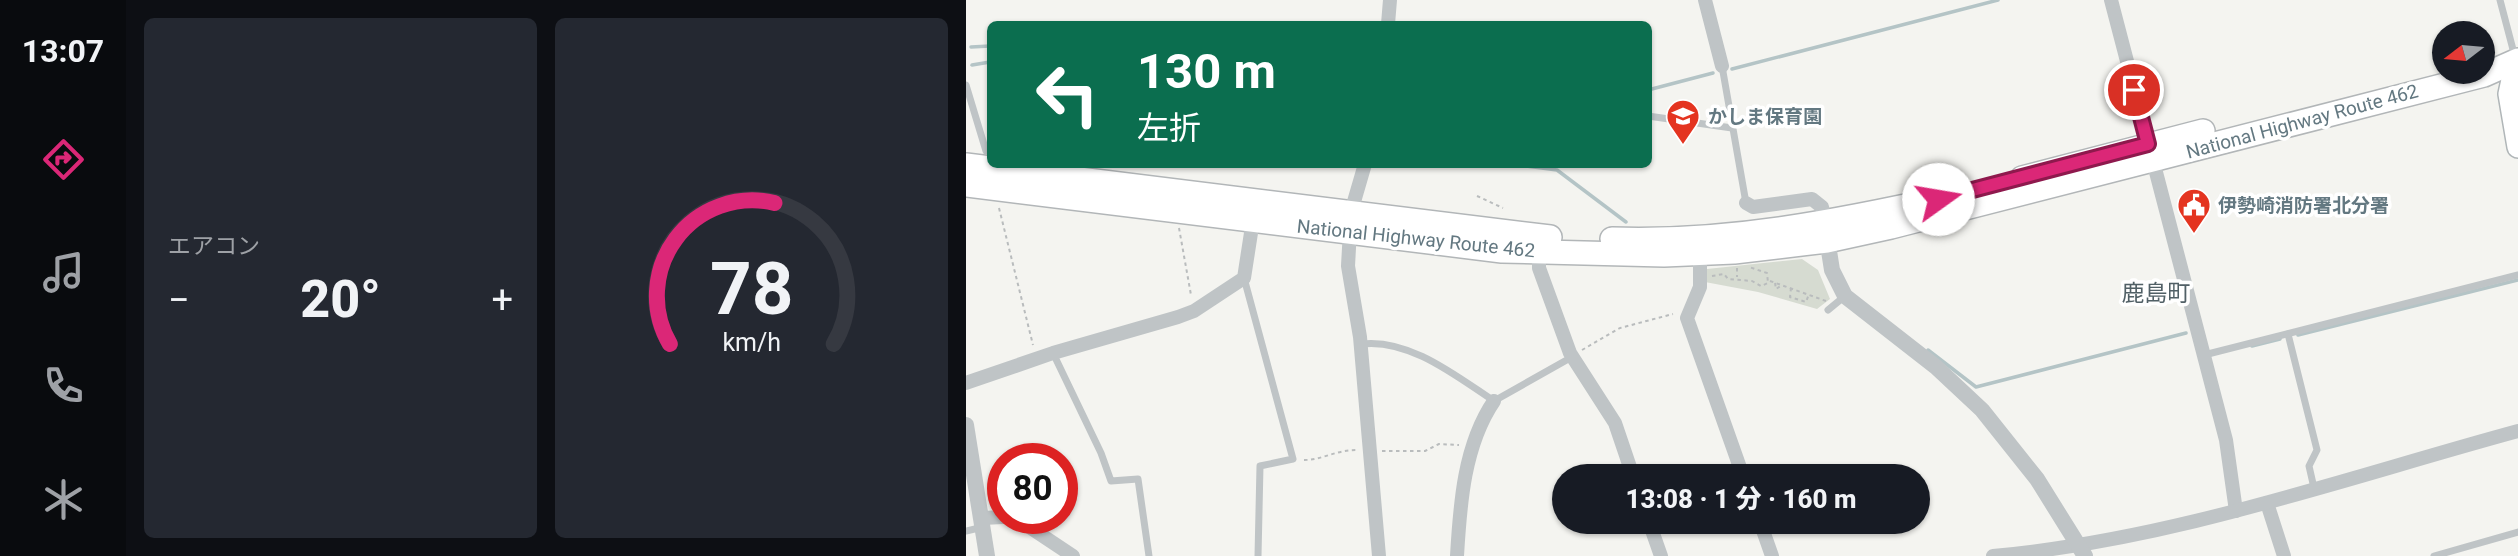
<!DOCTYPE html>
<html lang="ja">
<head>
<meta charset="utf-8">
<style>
	:root { --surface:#171b24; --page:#242831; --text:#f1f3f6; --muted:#9ea1a6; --line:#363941; --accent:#db2777 }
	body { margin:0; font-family:Roboto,"Noto Sans JP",sans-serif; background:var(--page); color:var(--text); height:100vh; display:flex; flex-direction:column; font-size:26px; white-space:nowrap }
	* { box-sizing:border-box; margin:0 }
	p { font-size:23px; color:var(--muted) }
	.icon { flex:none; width:38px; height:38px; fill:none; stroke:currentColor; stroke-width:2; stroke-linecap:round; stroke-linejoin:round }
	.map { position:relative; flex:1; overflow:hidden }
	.side { display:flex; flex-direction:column; gap:18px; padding:18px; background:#0d0f14; width:840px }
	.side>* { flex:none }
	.top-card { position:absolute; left:21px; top:21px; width:665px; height:147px; border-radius:10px; box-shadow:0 2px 5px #0004; background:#0b6e4f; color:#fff; overflow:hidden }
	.needle { width:46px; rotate:254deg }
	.buttons { position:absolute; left:1466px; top:21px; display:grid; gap:14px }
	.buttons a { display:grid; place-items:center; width:63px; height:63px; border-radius:50%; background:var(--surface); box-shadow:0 2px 5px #0004; font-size:35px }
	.speed { position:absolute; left:21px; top:443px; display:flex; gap:14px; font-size:35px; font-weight:700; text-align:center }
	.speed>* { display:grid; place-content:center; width:91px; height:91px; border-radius:50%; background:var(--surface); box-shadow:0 2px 5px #0004; line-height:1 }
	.speed .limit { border:10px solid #d22; background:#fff; color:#111 }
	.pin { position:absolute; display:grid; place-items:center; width:60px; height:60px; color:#fff; margin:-30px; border:4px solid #fff; border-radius:50%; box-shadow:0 2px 7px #0007 }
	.me { position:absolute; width:77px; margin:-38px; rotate:77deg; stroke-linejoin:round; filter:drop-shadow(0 0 5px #0008) }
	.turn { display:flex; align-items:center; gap:24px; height:147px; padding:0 35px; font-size:32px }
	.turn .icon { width:91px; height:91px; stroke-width:2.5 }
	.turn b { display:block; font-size:49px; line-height:60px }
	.big { font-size:52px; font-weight:800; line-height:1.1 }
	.side .card { flex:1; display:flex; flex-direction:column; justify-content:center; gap:10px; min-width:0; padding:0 24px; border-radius:10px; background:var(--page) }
	.side .dial { align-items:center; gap:0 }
	.dial svg { height:182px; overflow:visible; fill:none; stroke:var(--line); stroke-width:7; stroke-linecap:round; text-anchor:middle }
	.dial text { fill:var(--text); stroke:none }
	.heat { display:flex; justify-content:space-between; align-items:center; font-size:38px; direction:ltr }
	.side .tiles { flex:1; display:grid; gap:18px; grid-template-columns:repeat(2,1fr) }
	.trip { position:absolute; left:586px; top:464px; width:378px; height:70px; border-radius:35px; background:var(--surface); box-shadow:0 2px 5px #0004; font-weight:800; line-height:70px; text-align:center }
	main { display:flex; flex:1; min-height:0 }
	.tab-bar { display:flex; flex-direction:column; width:126px; justify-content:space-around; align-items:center; background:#090b0e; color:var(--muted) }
	.tab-bar .icon { width:49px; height:49px }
	.tab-bar .active { color:var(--accent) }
	.tab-bar b { font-size:32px; color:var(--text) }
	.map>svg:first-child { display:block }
	.green { fill:#d6dbd1 }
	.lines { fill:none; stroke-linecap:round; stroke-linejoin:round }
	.stream { stroke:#b4c4c6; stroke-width:3.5 }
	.primary-casing { stroke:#b0b6b8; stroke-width:24 }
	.trunk-casing { stroke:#b2b6b8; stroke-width:26 }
	.path { stroke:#b9bcbd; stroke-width:2; stroke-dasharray:3.5 3.5; stroke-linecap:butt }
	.service { stroke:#bfc4c6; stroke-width:7 }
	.minor { stroke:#bfc4c6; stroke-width:14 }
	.tertiary { stroke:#bfc4c6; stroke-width:16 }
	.primary { stroke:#fff; stroke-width:21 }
	.trunk { stroke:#fff; stroke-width:23 }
	.route-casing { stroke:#8e194d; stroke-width:18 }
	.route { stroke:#db2777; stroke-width:12 }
	.labels { text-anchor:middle; stroke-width:7; stroke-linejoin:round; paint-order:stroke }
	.poi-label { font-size:19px; font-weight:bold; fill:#637881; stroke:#fff; text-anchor:start }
	.street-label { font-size:19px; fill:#637881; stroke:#fff }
	.quarter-label { font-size:23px; fill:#516066; stroke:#fff }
</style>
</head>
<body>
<main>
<nav class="tab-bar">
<b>13:07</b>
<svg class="icon active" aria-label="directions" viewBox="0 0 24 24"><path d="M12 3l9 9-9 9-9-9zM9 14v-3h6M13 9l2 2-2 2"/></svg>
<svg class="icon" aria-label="music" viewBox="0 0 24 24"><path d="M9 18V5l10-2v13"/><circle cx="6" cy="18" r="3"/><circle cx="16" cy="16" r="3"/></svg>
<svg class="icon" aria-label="phone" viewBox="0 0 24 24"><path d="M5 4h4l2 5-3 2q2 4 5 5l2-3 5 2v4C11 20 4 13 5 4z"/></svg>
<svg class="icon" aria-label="climate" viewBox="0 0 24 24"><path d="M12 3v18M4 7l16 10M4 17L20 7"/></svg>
</nav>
<section class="side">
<div class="tiles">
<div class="card"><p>エアコン</p>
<div class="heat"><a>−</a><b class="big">20°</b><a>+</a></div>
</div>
<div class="card dial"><svg viewBox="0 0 100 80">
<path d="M14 69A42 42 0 1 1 86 69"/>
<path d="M14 69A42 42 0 0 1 60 7" stroke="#db2777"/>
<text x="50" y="56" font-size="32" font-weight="700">78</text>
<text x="50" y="72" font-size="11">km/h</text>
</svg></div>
</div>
</section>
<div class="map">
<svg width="1552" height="556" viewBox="0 0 1552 556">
	<rect width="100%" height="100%" fill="#f4f4f0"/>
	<polygon class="green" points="836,259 852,270 864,299 851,309 792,292 739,282 741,269"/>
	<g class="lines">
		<g class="stream">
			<polyline points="5,47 24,46"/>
			<polyline points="6,65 24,62"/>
			<polyline points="766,69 1032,0"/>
			<polyline points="682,90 747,73"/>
			<polyline points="545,164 591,170 660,222"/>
			<polyline points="1332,335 1552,280"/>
			<polyline points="1286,346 1314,339"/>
			<polyline points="962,350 1010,387 1220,333"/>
		</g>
		<defs>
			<polyline id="primary" points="1550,61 1543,94 1552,147"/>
			<g id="trunk">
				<polyline points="0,165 584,237"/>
				<polyline points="1056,178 1237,131"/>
				<polyline points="0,185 536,251 698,255 768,252 861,241 925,227 1518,75 1552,60"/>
				<path d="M646 239C762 243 873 221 986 196"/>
			</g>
		</defs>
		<use href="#primary" class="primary-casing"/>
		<use href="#trunk" class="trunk-casing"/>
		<g class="path">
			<polyline points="511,196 537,208"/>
			<polyline points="33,208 67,345"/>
			<polyline points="213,228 225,295"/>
			<polyline points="771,268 771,277"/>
			<polyline points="746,276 758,274 762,279 786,281 795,286 802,283 801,273 783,267"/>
			<polyline points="804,281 860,301"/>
			<polyline points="809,283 810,289 816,285"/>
			<polyline points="825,288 824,297 840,302 843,294"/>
			<polyline points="616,350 654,328 707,314"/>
			<polyline points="416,451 459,451 473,444 493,445"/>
			<path d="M338 460C356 460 370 450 390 450"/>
		</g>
		<g class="service">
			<polyline points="1534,0 1549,57"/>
			<polyline points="756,66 780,203"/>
			<polyline points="0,85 20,151"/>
			<polyline points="682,116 766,128"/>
			<polyline points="278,278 327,459 294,466 292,556"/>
			<polyline points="862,310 879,296"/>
			<polyline points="1322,334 1351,450 1343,466 1348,488"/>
			<path d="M395 344C443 338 490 376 528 401L606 357"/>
			<polyline points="87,353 135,453 145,481 172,479 183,556"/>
			<polyline points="1238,355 1552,275"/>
			<polyline points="0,531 17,527"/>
			<polyline points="1468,556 1552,532"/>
		</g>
		<g class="minor">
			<polyline points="739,0 756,66"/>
			<polyline points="1145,0 1260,440 1270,511"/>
			<polyline points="422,24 424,0"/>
			<polyline points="399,164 385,212 382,266 394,337 413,556"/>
			<polyline points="780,203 787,207 846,199 856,207 859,223"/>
			<polyline points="573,252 573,268 604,353 649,423 667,476"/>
			<polyline points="734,254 734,287 721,318 777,476"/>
			<polyline points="0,383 87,353 212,317 228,311 278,278 287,220"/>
			<polyline points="1301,503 1318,556"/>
			<polyline points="17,518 37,517"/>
			<polyline points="50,518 107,556"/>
			<polyline points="683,522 695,556"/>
			<polyline points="794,522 806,556"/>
			<path d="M491 556C494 504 498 445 528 401"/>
			<path d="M1027 556C1206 540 1379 478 1552 431"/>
		</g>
		<g class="tertiary">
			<polyline points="860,232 866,270 879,296 970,367 1016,410 1071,479 1119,556"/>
			<polyline points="0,425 21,556"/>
		</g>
		<use href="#primary" class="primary"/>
		<use href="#trunk" class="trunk"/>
	</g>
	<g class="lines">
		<defs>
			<polyline id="route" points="972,199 1182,144 1168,90"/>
		</defs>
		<use href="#route" class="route-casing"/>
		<use href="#route" class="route"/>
	</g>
	<defs>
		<symbol id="school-pin" viewBox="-11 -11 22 30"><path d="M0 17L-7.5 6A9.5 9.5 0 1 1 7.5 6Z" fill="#e43420" stroke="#fff"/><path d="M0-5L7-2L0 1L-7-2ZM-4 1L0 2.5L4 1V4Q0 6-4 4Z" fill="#fff"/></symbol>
		<symbol id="civic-pin" viewBox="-11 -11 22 30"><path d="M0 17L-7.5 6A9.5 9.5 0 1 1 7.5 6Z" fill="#e43420" stroke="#fff"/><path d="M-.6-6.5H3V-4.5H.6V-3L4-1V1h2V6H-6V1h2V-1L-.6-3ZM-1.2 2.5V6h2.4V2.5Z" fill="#fff"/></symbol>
	</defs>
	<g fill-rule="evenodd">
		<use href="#school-pin" x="698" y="97" width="38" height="52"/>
		<use href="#civic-pin" x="1209" y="186" width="38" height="52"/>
	</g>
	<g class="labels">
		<g class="poi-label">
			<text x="742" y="123">かしま保育園</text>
			<text x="1252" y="212">伊勢崎消防署北分署</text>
		</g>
		<g class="street-label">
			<text transform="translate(1336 121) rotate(-15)" y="7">National Highway Route 462</text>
			<text transform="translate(450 238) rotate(6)" y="7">National Highway Route 462</text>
		</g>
		<g class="quarter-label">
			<text x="1190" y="301">鹿島町</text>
		</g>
	</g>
</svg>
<div class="buttons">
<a><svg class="needle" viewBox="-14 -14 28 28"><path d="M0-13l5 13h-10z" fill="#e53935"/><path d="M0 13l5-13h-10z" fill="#9ea1a6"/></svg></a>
</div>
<div class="speed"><div class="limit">80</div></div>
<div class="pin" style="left:1168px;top:90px;background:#d93025"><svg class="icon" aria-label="arrive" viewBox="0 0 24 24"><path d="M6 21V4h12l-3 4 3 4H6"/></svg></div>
<svg class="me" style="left:972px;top:199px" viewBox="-20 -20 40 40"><circle r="19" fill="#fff"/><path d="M0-13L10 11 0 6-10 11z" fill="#db2777"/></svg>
<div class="trip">13:08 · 1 分 · 160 m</div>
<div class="top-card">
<div class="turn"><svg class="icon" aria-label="left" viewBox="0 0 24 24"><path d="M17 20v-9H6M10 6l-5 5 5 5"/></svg><div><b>130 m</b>左折</div></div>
</div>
</div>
</main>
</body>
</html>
